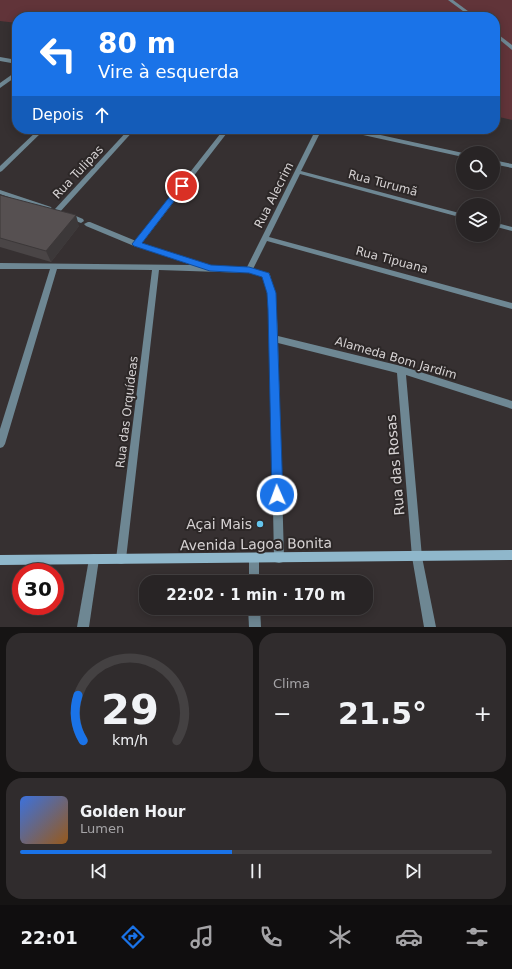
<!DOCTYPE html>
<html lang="pt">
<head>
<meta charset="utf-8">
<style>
	:root { --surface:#282425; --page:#302c2d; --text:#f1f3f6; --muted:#a5a4a7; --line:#444142; --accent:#1a73e8 }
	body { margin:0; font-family:"DejaVu Sans",sans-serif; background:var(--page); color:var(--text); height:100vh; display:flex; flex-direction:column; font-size:15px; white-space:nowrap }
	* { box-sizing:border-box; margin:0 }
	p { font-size:13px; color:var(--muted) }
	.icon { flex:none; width:22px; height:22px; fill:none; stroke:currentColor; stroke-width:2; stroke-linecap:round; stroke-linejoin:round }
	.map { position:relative; height:627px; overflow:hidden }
	.side { display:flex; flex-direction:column; gap:6px; padding:6px; background:#161414; flex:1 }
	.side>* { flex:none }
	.top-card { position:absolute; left:12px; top:12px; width:488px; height:122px; border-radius:16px; box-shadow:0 2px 10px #0003,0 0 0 1px var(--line); background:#1a73e8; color:#fff; overflow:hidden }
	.fabs { position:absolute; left:456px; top:146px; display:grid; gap:8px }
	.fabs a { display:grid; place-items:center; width:44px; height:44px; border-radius:50%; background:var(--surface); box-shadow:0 2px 10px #0003,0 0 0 1px var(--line); font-size:20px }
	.speed { position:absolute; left:12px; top:563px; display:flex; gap:8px; font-size:20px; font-weight:700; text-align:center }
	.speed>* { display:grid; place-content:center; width:52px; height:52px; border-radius:50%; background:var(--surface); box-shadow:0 2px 10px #0003,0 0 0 1px var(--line); line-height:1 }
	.speed .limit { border:6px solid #d22; background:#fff; color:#111 }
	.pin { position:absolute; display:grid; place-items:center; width:34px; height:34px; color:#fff; margin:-17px; border:2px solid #fff; border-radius:50%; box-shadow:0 1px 4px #0007 }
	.me { position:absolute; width:44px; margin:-22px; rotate:358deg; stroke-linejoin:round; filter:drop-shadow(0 0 3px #0008) }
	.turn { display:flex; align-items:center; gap:14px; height:84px; padding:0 20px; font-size:18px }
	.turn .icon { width:52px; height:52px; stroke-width:2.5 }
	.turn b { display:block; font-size:28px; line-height:34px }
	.then { display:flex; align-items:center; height:38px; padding:0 20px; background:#0003; gap:8px; font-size:15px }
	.big { font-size:30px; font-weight:600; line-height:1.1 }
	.side .card { flex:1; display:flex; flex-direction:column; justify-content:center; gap:6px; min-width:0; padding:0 14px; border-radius:16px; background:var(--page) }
	.side .dial { align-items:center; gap:0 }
	.dial svg { height:104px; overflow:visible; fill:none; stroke:var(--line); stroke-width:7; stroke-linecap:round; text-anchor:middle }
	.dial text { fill:var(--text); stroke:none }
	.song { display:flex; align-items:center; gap:12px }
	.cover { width:48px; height:48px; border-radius:6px; background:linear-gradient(135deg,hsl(220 70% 55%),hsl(30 70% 35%)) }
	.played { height:4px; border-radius:2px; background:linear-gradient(90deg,var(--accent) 45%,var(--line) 45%) }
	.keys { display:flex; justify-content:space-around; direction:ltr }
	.heat { display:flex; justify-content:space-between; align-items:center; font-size:22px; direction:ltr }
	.side .tiles { flex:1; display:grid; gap:6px; grid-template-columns:1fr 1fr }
	.card:last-child { grid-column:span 2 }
	.trip { position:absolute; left:139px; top:575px; width:234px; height:40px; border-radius:16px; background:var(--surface); box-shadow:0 2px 10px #0003,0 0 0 1px var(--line); font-weight:600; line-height:40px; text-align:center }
	.dock { display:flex; height:64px; justify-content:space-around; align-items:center; background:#100e0f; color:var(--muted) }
	.dock .icon { width:28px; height:28px }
	.dock .current { color:var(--accent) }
	.dock b { font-size:18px; color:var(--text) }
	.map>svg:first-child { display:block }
	.green { fill:#613439 }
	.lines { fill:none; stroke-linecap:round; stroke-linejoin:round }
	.street { fill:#6e8793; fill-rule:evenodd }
	.secondary { fill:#8fb7cb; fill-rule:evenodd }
	.wall { fill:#4a4546 }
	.shaded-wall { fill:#3c3839 }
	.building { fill:#565051; stroke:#3c3839 }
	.route { fill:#1a73e8; stroke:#114b97 }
	.poi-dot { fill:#65c5ee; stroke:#2c2727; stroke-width:1.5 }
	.labels { text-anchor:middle; stroke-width:4; stroke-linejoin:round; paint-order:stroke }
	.street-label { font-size:12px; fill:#d6d2d3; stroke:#2c2727 }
	.near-street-label { font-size:14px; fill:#d6d2d3; stroke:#2c2727 }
	.near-poi-label { font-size:14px; fill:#d6d2d3; stroke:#2c2727; text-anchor:end }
</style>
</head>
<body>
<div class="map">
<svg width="512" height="627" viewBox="0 0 512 627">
	<rect width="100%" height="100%" fill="#363031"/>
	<polygon class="green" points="0,0 512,0 512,120 495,116 495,17 17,17 17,23 0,21"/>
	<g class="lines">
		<g class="street">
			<polygon points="448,0 453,0 476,17 471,17"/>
			<polygon points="495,32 512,45 512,50 495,36"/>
			<polygon points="0,57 17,60 17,64 0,61"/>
			<polygon points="17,71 17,76 0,88 0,83"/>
			<polygon points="39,129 45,129 2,171 0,172 0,166"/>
			<polygon points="129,129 135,129 59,213 55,213 54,211 55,209"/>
			<path d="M224 129H230L142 243 206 265 247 267 316 129H322L301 171 463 214V218L300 174 269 237 512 303V309L267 241 253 269 269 273 270 275C276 295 277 315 278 336L401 366 512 401V409L406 375 422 557 436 627H424L412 557 397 373 278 343 284 558 283 562 279 563 275 562 274 558 269 309 267 293 263 277 249 273 159 270 126 559 125 563 121 564 117 563 116 559 152 270 57 269 5 444 3 447 0 448V429L50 269H0V263L192 265 134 246 86 226 84 224 88 222H90L136 241Z"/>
			<polygon points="342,129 353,129 463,153 463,157 345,131"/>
			<polygon points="493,160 512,164 512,168 493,164"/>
			<polygon points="0,190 51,207 52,209 49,211 47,211 0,194"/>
			<polygon points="65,213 69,213 83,219 84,221 81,223 65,217 64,215"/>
			<polygon points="493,222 512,227 512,231 493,226"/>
			<polygon points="254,553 258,554 259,558 259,582 249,582 249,558 250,554"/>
			<polygon points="94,554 98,555 99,559 89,627 77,627 89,559 90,555"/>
			<polygon points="248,608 260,608 261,627 249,627"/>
		</g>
		<polygon class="secondary" points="512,550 512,560 0,565 0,555"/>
	</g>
	<polygon class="wall" points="0,195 79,226 51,262 0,247"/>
	<polygon class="shaded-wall" points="76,215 79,226 51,262 46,251"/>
	<polygon class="building" points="0,195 76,215 46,251 0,238"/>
	<polygon class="route" points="182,184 185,186 184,188 142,243 211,265 249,267 269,273 276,293 283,495 281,499 277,500 273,499 272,495 268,309 267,293 262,277 249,273 210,271 134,246 132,244 179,185"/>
	<circle class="poi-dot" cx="260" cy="524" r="4"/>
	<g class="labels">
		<g class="street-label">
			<text transform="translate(78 172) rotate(-47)" y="4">Rua Tulipas</text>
			<text transform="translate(383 183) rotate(15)" y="4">Rua Turumã</text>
			<text transform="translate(274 195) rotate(-63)" y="4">Rua Alecrim</text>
			<text transform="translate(392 260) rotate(15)" y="4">Rua Tipuana</text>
			<text transform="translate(396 358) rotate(16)" y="4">Alameda Bom Jardim</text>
			<text transform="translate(127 412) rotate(-83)" y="4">Rua das Orquídeas</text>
		</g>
		<g class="near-street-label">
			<text transform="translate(395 465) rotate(-95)" y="5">Rua das Rosas</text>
			<text transform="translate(256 544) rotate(-1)" y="5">Avenida Lagoa Bonita</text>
		</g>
		<g class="near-poi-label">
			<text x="252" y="529">Açai Mais</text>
		</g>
	</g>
</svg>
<div class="fabs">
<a><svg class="icon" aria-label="search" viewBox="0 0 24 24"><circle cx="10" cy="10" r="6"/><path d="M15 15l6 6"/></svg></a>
<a><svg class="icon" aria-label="layers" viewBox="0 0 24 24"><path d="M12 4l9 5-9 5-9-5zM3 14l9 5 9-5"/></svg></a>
</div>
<div class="speed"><div class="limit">30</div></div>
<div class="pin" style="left:182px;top:186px;background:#d93025"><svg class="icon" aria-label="arrive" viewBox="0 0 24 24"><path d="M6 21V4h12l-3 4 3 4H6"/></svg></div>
<svg class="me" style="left:277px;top:495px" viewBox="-20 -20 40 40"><circle r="17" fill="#1a73e8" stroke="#fff" stroke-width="3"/><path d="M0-11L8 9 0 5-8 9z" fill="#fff"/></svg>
<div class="trip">22:02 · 1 min · 170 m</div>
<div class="top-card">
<div class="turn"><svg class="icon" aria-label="left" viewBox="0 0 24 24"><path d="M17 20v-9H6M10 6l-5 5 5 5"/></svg><div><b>80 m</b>Vire à esquerda</div></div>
<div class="then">Depois<svg class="icon" aria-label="ahead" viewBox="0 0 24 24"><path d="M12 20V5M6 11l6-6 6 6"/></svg></div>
</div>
</div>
<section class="side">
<div class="tiles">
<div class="card dial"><svg viewBox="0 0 100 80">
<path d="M14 69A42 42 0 1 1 86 69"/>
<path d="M14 69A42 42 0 0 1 10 34" stroke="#1a73e8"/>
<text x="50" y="56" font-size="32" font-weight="700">29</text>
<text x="50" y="72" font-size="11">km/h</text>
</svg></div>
<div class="card"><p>Clima</p>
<div class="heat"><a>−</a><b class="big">21.5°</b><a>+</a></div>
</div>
<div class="card">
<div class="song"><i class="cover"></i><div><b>Golden Hour</b><p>Lumen</p></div></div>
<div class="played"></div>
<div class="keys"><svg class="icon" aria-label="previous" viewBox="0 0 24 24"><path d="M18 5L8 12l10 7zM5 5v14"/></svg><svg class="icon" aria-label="pause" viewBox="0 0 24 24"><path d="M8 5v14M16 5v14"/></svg><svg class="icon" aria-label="next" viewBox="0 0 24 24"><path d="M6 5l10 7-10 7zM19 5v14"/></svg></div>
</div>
</div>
</section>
<nav class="dock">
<b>22:01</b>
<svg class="icon current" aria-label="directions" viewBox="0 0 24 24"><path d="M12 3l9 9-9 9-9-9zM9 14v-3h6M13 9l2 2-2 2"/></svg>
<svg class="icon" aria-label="music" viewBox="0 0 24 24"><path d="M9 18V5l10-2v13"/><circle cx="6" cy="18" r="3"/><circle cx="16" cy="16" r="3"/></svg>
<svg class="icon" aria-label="phone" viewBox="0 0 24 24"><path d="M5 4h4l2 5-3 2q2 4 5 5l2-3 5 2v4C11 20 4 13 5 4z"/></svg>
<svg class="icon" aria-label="climate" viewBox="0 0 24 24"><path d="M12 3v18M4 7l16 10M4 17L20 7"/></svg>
<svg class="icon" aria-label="car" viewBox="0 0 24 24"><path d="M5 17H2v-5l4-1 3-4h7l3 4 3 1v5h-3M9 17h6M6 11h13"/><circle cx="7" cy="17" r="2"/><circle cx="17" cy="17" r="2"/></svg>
<svg class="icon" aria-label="filters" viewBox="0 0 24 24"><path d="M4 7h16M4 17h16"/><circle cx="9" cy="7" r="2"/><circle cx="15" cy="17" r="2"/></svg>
</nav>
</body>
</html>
